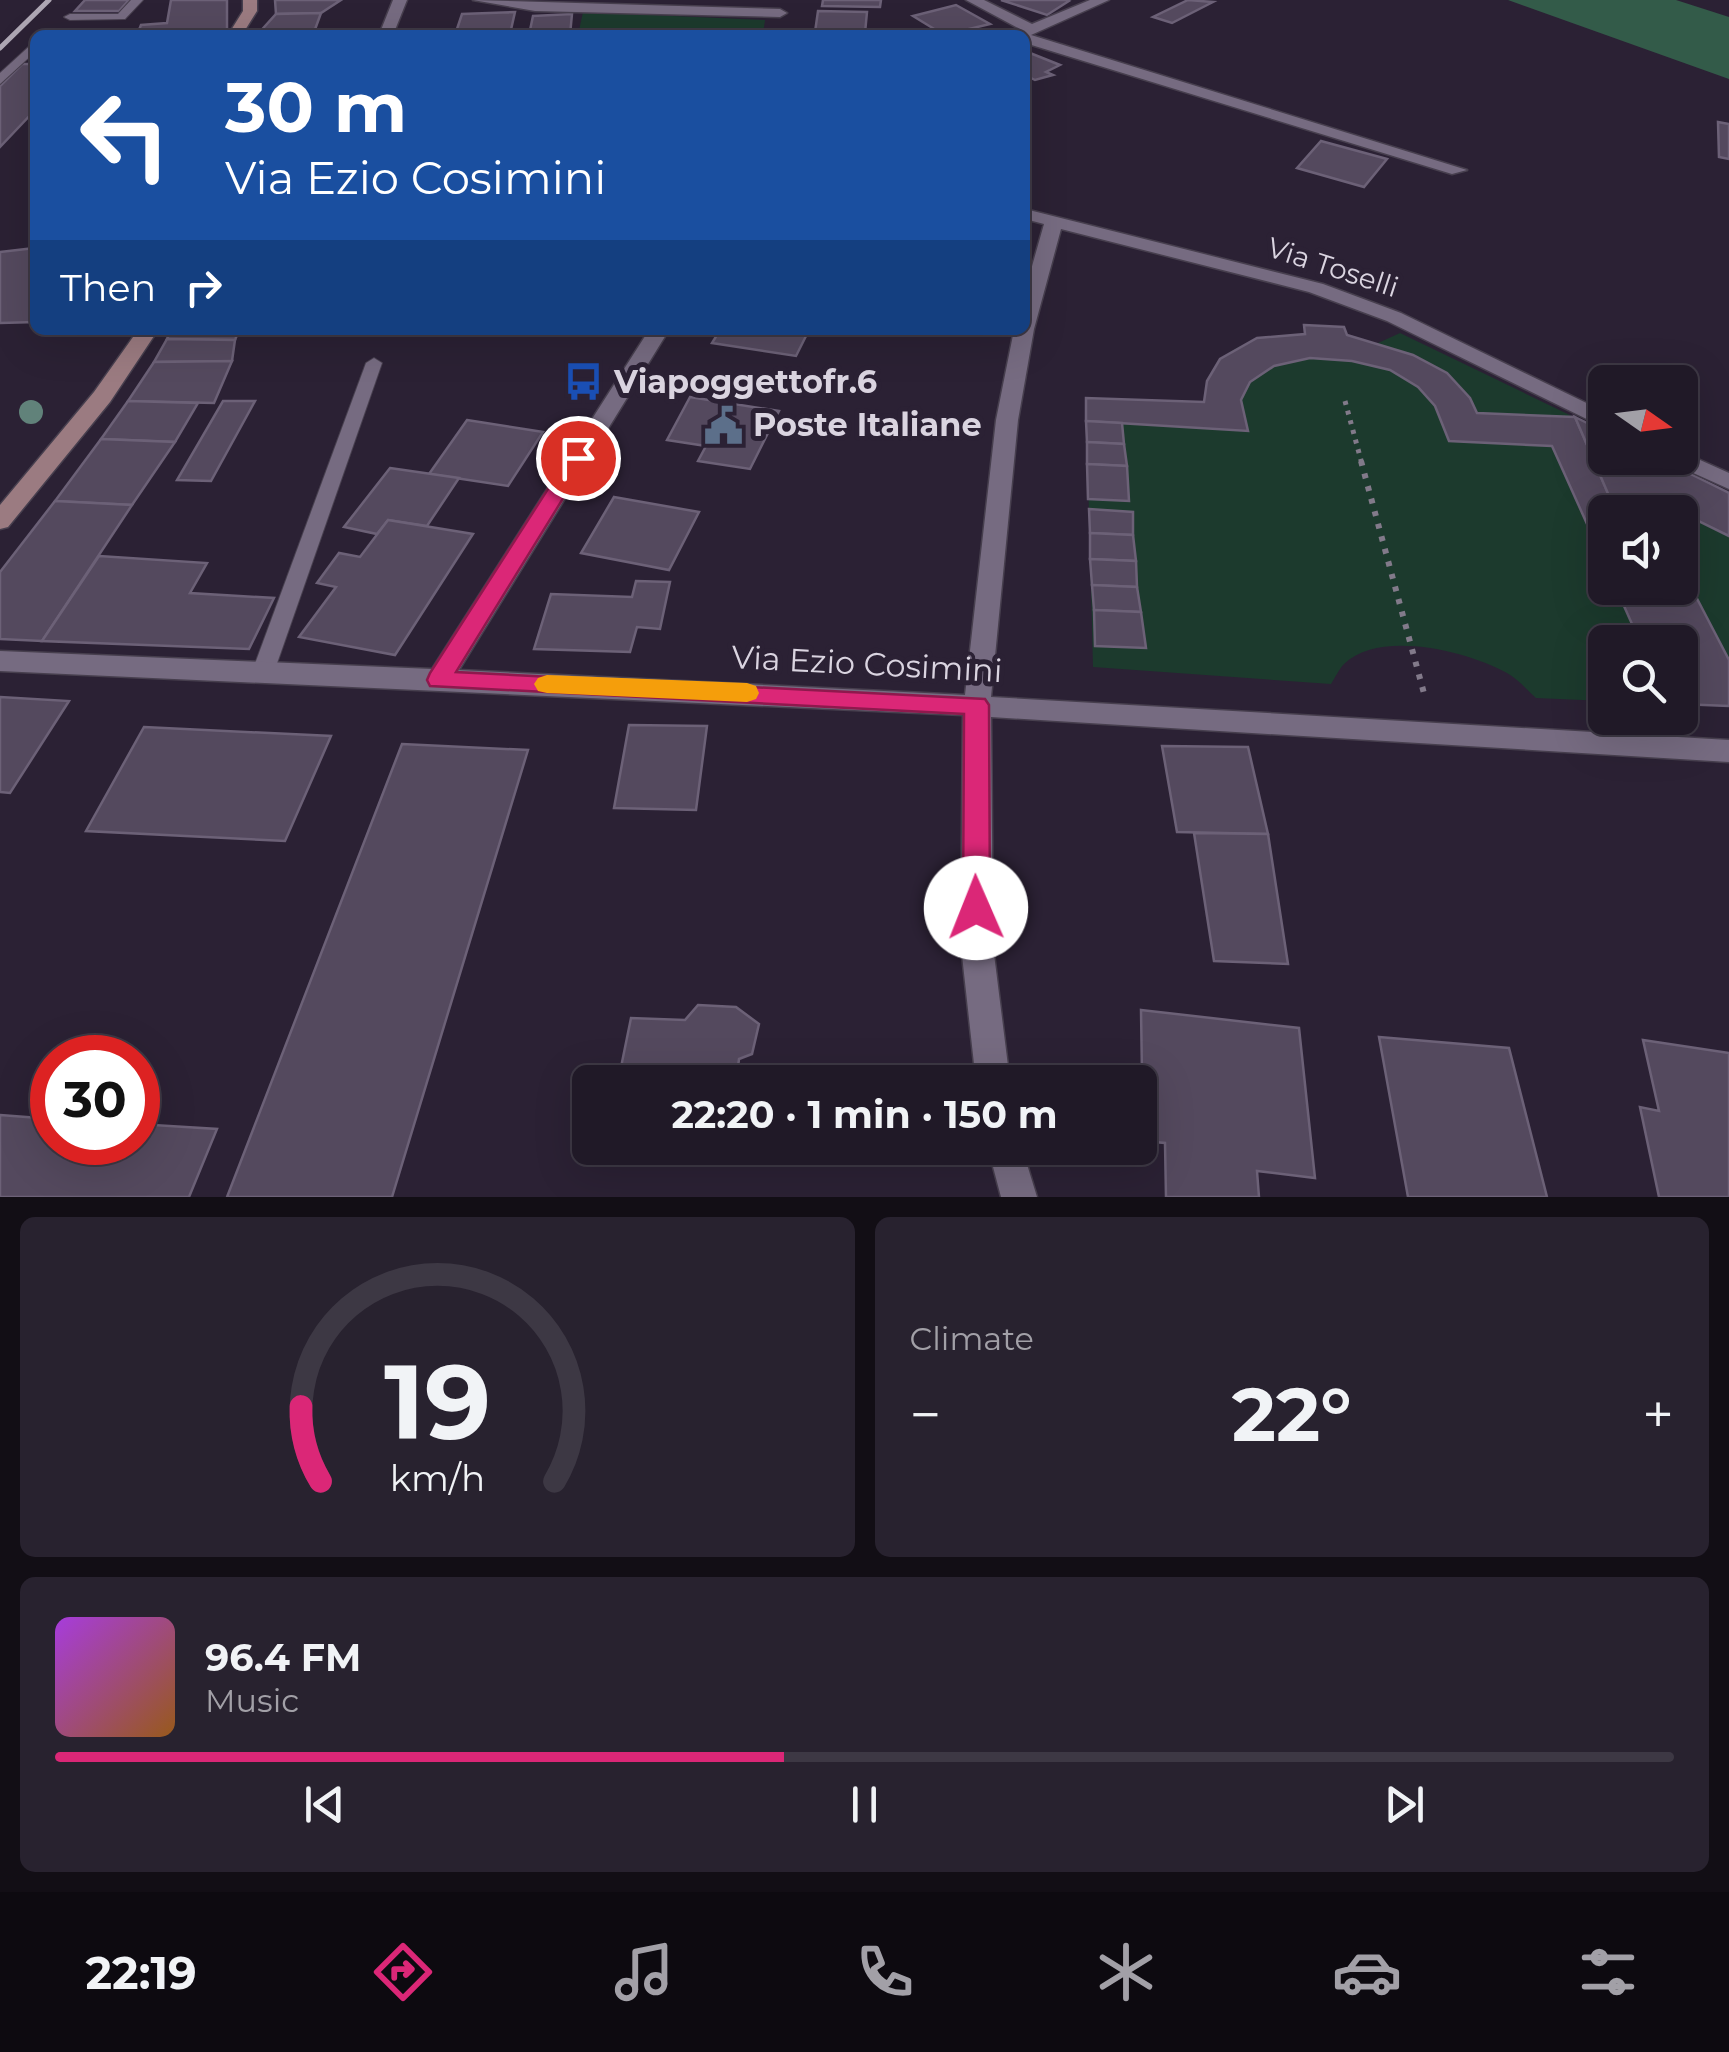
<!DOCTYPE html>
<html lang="en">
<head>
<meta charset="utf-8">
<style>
	:root { --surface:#201927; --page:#28222f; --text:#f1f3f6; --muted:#a2a0a7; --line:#3d3844; --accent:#db2777 }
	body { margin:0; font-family:Montserrat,sans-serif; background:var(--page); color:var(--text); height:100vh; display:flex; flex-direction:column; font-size:38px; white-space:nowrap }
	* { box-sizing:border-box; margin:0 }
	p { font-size:32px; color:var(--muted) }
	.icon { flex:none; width:55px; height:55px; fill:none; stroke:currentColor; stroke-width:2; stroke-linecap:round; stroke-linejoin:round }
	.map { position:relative; height:1197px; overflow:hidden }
	.drawer { display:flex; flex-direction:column; gap:20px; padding:20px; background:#120e15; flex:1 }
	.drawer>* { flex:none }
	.hud { position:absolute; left:30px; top:30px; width:1000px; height:305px; border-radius:15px; box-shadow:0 10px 40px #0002,0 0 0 2px var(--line); background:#1a4fa0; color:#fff; overflow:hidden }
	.needle { width:65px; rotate:104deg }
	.tools { position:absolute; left:1588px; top:365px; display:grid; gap:20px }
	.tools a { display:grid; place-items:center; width:110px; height:110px; border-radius:15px; background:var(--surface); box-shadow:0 10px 40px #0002,0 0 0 2px var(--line); font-size:50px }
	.speed { position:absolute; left:30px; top:1035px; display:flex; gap:20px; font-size:50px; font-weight:700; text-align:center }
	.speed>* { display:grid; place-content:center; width:130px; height:130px; border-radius:50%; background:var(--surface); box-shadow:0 10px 40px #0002,0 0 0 2px var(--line); line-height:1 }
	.speed .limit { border:15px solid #d22; background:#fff; color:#111 }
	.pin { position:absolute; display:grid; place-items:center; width:85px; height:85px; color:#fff; margin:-42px; border:5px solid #fff; border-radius:50%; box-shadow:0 2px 10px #0007 }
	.me { position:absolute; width:110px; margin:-55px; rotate:359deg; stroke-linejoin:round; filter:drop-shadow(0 0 8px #0008) }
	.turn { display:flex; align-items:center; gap:35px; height:210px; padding:0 30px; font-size:45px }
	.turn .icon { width:130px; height:130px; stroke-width:2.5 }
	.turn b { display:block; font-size:70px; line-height:85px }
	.then { display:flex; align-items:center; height:95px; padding:0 30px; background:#0003; gap:20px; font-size:38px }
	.big { font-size:75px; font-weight:700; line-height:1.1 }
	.drawer .widget { flex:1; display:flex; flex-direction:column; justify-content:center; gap:15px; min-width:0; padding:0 35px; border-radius:15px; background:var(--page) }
	.drawer .dial { align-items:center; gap:0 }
	.dial svg { height:260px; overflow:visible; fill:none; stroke:var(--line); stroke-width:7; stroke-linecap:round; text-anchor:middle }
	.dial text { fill:var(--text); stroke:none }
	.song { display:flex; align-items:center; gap:30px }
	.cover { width:120px; height:120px; border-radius:15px; background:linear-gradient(135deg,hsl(280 70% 55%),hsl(30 70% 35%)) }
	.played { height:10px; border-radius:5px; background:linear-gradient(90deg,var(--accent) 45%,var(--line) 45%) }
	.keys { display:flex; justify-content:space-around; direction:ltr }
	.heat { display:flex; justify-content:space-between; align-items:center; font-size:55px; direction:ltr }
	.drawer .tiles { flex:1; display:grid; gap:20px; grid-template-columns:1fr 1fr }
	.widget:last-child { grid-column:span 2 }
	.trip { position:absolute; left:572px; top:1065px; width:585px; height:100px; border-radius:15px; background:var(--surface); box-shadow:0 10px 40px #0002,0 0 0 2px var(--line); font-weight:700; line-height:100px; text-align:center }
	.menu { display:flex; height:160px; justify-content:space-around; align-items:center; background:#0d0a10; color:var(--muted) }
	.menu .icon { width:70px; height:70px }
	.menu .current { color:var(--accent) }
	.menu b { font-size:45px; color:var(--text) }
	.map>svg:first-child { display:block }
	.green { fill:#1c3a2d; fill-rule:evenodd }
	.forest { fill:#335b49 }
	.building { fill:#54495e; stroke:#6c6177; stroke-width:2.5 }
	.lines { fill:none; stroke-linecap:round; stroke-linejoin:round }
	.lane-casing { stroke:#473f4e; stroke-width:2 }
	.street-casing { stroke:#473f4e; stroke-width:3 }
	.secondary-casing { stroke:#473f4e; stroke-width:3 }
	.path-far1 { stroke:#827a8a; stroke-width:5; stroke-dasharray:4 6; stroke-linecap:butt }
	.path { stroke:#827a8a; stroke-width:6; stroke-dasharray:5 8; stroke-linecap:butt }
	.lane { fill:#766b81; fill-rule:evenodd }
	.street { fill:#766b81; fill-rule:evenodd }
	.secondary { fill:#9b7b81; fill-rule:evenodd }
	.rail { stroke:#aea7b4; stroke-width:5 }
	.tree { fill:#61827a }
	.route { fill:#db2777; stroke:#8e194d; stroke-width:2.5 }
	.slow { fill:#f59e0b }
	.labels { text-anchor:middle; stroke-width:10; stroke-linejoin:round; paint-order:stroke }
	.far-street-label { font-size:28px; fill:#dad4e0; stroke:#2b2134 }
	.poi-label { font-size:32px; font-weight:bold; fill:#dad4e0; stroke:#2b2134; text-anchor:start }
	.street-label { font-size:32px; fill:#dad4e0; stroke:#2b2134 }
</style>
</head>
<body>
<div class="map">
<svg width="1729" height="1197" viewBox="0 0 1729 1197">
	<rect width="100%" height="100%" fill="#2b2134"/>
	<g class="green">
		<polygon points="583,12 765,20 763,35 578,35"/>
		<path d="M1305 333 1347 335 1376 344 1400 333 1605 432V458H1658L1729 493V706L1680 704V642H1605V701L1536 698C1527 690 1518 679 1507 673 1468 651 1379 629 1344 664 1339 669 1335 678 1331 684L1093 667 1086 398 1204 402C1216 338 1251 343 1305 333ZM1605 512H1680V588H1605Z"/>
	</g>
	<polygon class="forest" points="1508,0 1676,0 1729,17 1729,79"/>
	<g class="building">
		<polygon points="85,0 129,0 119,11 75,11"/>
		<polygon points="171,0 227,0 227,30 137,35 141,25 167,23"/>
		<polygon points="275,0 341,0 321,13 276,14"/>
		<polygon points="823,0 881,0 880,7 822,6"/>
		<polygon points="1001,0 1067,0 1069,1 1047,15"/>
		<polygon points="1188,0 1213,2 1172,23 1153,17"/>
		<polygon points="956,5 990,24 944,35 913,16"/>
		<polygon points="818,11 867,12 865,33 815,32"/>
		<polygon points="515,12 510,34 455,35 462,14"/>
		<polygon points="321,13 313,35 257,35 276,14"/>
		<polygon points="572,14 570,35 529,35 533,16"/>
		<polygon points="1025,51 1060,65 1046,72 1053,75 1035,80 1025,75"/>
		<polygon points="22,64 35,64 35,110 0,147 0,86"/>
		<polygon points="1718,122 1729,124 1729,159 1719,157"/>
		<polygon points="1321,141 1387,159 1364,187 1297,168"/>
		<polygon points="35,248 35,322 0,323 0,252"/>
		<polygon points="1304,325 1344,327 1347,335 1413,355 1447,373 1470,398 1477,413 1575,417 1616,512 1605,512 1605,564 1552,446 1449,441 1435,406 1418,387 1390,370 1352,361 1310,358 1274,366 1250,382 1241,400 1248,431 1086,421 1086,398 1204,402 1207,381 1220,359 1257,338 1305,334"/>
		<polygon points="171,330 239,330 235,340 167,339"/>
		<polygon points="720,330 809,330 796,356 712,343"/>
		<polygon points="167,339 235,340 232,361 154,362"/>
		<polygon points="232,361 214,403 128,401 154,362"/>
		<polygon points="690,397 779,411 750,469 698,461 706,446 667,440"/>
		<polygon points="128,401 198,403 175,442 101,439"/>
		<polygon points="223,401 255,401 211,481 177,480"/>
		<polygon points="1575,417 1605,432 1605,458 1658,458 1729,493 1729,536 1680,512 1616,512"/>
		<polygon points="467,420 543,432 508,486 429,474"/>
		<polygon points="1086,421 1122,423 1124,444 1087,442"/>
		<polygon points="101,439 175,442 132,505 55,501"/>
		<polygon points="1087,442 1124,444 1127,466 1087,464"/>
		<polygon points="1087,464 1127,466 1129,501 1088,499"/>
		<polygon points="390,468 459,478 427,526 388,520 377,534 344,527"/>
		<polygon points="614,497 699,512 669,570 581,553"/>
		<polygon points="55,501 132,505 42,641 0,639 0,572"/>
		<polygon points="1089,509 1133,512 1133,535 1090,533"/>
		<polygon points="388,520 473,534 395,655 299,637 336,587 317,583 339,553 360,557"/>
		<polygon points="1090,533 1133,535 1136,561 1090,559"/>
		<polygon points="99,556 207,563 190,593 274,598 249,649 42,641"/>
		<polygon points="1090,559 1136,561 1137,587 1092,585"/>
		<polygon points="1680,566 1729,660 1729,706 1680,704 1680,642 1640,642 1616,588 1680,588"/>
		<polygon points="636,581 670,582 660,629 637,627 630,652 534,649 551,594 632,597"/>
		<polygon points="1092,585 1137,587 1141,612 1094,610"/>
		<polygon points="1094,610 1141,612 1146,648 1095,646"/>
		<polygon points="0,697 69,701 10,793 0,792"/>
		<polygon points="629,725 707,726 696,810 614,808"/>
		<polygon points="144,727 331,736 285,841 86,831"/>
		<polygon points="402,744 528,750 392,1197 227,1197"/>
		<polygon points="1162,746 1248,747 1268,834 1177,832"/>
		<polygon points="1194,833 1268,834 1288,964 1214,961"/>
		<polygon points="698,1005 736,1007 759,1024 752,1054 739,1059 736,1082 618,1082 631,1018 685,1020"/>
		<polygon points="1141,1010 1299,1028 1315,1178 1257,1171 1259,1197 1166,1197 1165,1143 1143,1141"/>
		<polygon points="1379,1037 1509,1048 1547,1197 1408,1197"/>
		<polygon points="1643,1040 1729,1053 1729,1197 1659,1197 1640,1107 1659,1111"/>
		<polygon points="0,1115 52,1119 52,1142 138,1142 138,1124 217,1129 189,1197 0,1197"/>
	</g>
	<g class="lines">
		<defs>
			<g id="lane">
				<polygon points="131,0 143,0 125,19 70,20 64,17 70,14 118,14"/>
				<polygon points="35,41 35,52 0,84 0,73"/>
				<polygon points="374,358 382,363 274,672 270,678 256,678 252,672 366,363"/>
			</g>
			<g id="street">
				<polygon points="393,0 407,0 393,35 379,35"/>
				<polygon points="473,0 780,9 787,13 780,17 535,11"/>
				<polygon points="966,0 984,0 1032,24 1090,0 1109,0 1031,35 1467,170 1452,174 1025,43 1025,35 1011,35 1020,29"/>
				<polygon points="1025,209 1323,284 1401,313 1605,412 1605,428 1387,321 1309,292 1061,229 1034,329 1018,420 991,697 1729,740 1729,762 991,717 993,946 1010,1082 976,1082 961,946 963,715 0,671 0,651 432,669 649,330 669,330 459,670 965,695 996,420 1014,330 1025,330 1025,291 1044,224 1025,219"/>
				<polygon points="1680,451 1729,473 1729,489 1671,463 1668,458 1680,458"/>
				<polygon points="988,1148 1022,1148 1037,1197 1001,1197"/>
			</g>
			<g id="secondary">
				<polygon points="243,0 257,0 257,11 242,35 228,35 243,11"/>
				<polygon points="138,330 158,330 110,402 8,527 0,529 0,505 94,392"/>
			</g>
		</defs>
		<use href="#lane" class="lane-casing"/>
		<use href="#street" class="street-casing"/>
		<use href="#secondary" class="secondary-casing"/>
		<polyline class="path-far1" points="1345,401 1362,464"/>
		<polyline class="path" points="1361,461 1425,697"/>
		<use href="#lane" class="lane"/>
		<use href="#street" class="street"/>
		<use href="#secondary" class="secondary"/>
		<polyline class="rail" points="0,48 49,0"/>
	</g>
	<circle class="tree" cx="31" cy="412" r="12"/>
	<polygon class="route" points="578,451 588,458 456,672 985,699 989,705 990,908 986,917 976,920 967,917 963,908 964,714 430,686 427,680 430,673 571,453"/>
	<polygon class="slow" points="547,675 747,683 756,686 759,693 756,699 747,702 547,693 538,691 534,684 538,678"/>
	<defs>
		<symbol id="bus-bare" viewBox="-9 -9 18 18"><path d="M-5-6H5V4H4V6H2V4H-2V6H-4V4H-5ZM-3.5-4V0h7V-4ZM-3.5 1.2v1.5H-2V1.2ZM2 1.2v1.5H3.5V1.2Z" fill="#1a4fb4" stroke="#2b2134" stroke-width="2.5" paint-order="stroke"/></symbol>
		<symbol id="civic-bare" viewBox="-9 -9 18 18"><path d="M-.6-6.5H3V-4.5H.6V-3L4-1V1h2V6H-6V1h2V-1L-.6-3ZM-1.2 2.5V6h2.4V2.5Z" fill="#5c6f8a" stroke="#2b2134" stroke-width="2.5" paint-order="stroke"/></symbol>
	</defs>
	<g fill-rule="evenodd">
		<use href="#bus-bare" x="556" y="354" width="55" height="55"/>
		<use href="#civic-bare" x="696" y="398" width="55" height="55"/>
	</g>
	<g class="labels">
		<g class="far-street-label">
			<text transform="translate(1333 267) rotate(18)" y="10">Via Toselli</text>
		</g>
		<g class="poi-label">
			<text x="614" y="393">Viapoggettofr.6</text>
			<text x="753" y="436">Poste Italiane</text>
		</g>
		<g class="street-label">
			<text transform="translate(867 664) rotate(3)" y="11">Via Ezio Cosimini</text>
		</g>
	</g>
</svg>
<div class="tools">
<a><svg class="needle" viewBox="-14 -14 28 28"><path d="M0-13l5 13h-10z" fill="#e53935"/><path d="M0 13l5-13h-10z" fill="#a2a0a7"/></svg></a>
<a><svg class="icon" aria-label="sound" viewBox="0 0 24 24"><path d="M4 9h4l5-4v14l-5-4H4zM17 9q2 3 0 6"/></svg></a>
<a><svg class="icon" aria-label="search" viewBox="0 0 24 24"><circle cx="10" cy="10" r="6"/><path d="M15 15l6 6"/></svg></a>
</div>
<div class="speed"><div class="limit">30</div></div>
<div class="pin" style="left:578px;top:458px;background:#d93025"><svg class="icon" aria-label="arrive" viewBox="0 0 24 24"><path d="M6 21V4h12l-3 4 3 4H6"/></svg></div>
<svg class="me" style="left:976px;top:908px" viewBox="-20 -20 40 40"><circle r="19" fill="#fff"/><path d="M0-13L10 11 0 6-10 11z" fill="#db2777"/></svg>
<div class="trip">22:20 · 1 min · 150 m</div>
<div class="hud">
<div class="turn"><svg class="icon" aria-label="left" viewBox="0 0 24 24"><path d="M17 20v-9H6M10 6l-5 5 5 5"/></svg><div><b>30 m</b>Via Ezio Cosimini</div></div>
<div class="then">Then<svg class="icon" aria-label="right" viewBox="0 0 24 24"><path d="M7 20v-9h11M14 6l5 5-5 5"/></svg></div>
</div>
</div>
<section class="drawer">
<div class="tiles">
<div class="widget dial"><svg viewBox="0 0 100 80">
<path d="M14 69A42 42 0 1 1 86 69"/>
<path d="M14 69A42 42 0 0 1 8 46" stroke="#db2777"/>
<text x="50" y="56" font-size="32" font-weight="700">19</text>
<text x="50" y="72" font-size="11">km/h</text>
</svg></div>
<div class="widget"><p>Climate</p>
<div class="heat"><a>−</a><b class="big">22°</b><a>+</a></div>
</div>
<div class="widget">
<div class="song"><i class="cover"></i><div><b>96.4 FM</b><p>Music</p></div></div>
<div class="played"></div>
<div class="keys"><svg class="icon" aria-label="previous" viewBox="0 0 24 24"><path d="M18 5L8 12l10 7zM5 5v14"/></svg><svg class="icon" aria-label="pause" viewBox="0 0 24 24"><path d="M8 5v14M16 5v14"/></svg><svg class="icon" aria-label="next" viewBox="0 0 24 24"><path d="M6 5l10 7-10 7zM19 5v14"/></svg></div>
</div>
</div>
</section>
<nav class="menu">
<b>22:19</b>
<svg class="icon current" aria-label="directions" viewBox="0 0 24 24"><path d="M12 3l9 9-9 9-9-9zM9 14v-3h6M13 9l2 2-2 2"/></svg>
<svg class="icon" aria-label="music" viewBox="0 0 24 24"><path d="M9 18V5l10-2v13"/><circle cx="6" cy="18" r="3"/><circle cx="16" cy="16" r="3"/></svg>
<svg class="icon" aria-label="phone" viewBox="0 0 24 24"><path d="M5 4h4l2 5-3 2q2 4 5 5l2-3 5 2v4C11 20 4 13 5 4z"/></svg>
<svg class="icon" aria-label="climate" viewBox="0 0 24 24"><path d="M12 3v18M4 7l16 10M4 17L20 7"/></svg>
<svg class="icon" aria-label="car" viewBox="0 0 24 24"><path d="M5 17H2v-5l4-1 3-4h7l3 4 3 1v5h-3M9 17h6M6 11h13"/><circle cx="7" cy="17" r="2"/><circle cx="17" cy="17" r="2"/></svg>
<svg class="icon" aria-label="filters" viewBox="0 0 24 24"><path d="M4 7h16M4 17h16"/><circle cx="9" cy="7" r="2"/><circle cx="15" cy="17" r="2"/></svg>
</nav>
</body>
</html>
